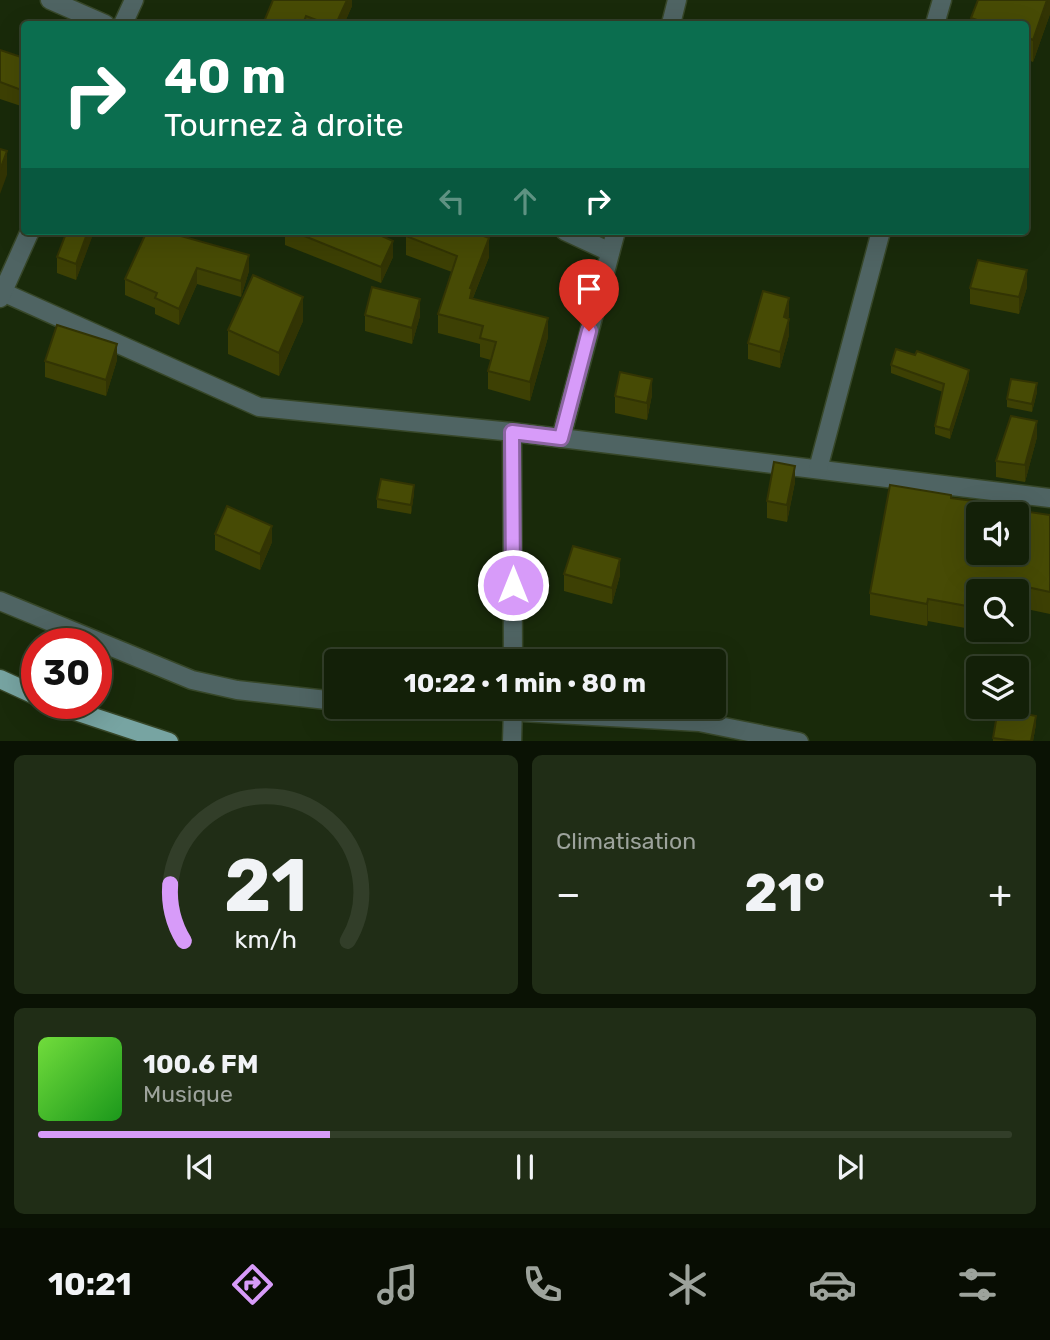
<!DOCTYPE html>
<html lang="fr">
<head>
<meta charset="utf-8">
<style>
	:root { --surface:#132008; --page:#202d16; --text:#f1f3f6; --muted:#9da39c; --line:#323e29; --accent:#d79bf9 }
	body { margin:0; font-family:Rubik,sans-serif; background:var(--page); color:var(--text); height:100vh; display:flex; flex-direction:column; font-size:26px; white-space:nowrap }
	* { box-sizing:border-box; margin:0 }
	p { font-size:23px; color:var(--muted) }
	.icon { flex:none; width:38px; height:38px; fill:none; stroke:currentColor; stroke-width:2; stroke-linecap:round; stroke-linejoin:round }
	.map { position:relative; height:741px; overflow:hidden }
	.drawer { display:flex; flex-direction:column; gap:14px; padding:14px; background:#0a1204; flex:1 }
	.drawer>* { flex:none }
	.top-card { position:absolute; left:21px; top:21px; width:1008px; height:214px; border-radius:7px; box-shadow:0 7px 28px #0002,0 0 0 2px var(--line); background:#0b6e4f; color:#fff; overflow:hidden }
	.fabs { position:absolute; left:966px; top:502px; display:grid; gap:14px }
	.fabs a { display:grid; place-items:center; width:63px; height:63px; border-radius:7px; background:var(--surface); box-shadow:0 7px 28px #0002,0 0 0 2px var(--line); font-size:35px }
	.speed { position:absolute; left:21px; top:628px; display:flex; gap:14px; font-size:35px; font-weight:700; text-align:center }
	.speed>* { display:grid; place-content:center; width:91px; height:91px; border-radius:50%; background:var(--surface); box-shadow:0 7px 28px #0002,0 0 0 2px var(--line); line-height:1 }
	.speed .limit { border:10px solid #d22; background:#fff; color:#111 }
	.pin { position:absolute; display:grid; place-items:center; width:60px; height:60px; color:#fff; margin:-72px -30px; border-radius:50% 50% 50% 0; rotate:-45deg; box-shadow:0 0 7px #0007 }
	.pin .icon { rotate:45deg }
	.me { position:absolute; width:77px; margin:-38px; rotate:0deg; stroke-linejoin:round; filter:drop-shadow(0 0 5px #0008) }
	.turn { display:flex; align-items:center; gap:24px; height:147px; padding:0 28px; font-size:32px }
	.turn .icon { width:91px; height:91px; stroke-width:2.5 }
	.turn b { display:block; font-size:49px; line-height:60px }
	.lanes { display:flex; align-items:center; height:66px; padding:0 28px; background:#0003; justify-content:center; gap:35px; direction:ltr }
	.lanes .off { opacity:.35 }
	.big { font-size:52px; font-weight:700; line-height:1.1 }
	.drawer .widget { flex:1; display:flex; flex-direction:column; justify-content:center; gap:10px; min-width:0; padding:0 24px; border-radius:10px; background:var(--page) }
	.drawer .dial { align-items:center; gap:0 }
	.dial svg { height:182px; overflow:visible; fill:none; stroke:var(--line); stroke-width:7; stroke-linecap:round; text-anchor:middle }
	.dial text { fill:var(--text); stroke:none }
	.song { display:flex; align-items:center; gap:21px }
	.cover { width:84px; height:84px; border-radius:10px; background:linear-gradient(135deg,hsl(100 70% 55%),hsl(120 70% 35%)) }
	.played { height:7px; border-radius:4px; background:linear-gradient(90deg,var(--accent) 30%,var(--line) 30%) }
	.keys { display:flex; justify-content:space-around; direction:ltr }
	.heat { display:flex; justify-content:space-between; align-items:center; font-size:38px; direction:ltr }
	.drawer .tiles { flex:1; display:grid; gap:14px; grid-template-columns:1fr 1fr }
	.widget:last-child { grid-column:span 2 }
	.trip { position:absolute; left:324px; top:649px; width:402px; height:70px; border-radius:7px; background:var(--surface); box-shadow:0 7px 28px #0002,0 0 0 2px var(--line); font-weight:700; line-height:70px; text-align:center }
	.menu { display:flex; height:112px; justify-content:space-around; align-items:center; background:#080d03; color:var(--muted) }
	.menu .icon { width:49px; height:49px }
	.menu .on { color:var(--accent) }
	.menu b { font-size:32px; color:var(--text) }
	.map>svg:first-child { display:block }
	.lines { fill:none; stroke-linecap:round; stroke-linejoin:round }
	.street-casing { stroke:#374729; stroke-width:21 }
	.primary-casing { stroke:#374729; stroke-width:21 }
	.street { stroke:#4f6463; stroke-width:18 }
	.primary { stroke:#77a4a2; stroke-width:18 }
	.wall { fill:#3d4004 }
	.shaded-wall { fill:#323404 }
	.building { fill:#474b05; stroke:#323404; stroke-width:2; fill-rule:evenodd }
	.route-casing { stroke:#8c65a2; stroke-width:18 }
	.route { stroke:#d79bf9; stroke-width:12 }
</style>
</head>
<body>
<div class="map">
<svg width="1050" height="742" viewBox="0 0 1050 742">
	<rect width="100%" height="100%" fill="#192a0a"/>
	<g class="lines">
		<defs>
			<g id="street">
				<polyline points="50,0 105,24"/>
				<polyline points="123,24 134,0"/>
				<polyline points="671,24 677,0"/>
				<polyline points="935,24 942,0"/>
				<polyline points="565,231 610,252"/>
				<polyline points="0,291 259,407 512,432 1050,498"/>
				<polyline points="0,298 30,231"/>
				<polyline points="512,432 513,662"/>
				<polyline points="561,438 616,231"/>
				<polyline points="818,469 881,231"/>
				<polyline points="0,601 192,680 237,690 336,701"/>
				<polyline points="433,707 699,722 799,742"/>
				<polyline points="512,742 513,707"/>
			</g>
			<g id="primary">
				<polyline points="0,679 37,696"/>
				<polyline points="54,704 169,742"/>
			</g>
		</defs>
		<use href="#street" class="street-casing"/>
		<use href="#primary" class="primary-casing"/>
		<use href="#street" class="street"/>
		<use href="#primary" class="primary"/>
	</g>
	<g class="wall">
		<polygon points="352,0 352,6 344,24 263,24"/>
		<polygon points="1050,0 1050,14 1033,62 1026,59 1026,24 971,24 971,18"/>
		<polygon points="0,50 24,58 24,107 0,99"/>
		<polygon points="94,231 76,280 57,273 57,257"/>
		<polygon points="285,231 371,231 393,257 381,283 285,245"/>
		<polygon points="408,231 476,231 475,232 489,257 473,298 548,337 530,401 488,389 488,371 491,360 480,357 480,344 438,333 438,314 452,272 406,255 406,236"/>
		<polygon points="179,236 249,271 241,297 197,284 179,325 155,314 155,308 125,295 125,279"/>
		<polygon points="1027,287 1019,314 970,304 970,288"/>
		<polygon points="365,315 420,316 412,344 365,331"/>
		<polygon points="789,315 788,319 789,335 780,368 748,359 748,343"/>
		<polygon points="303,321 279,376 228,354 228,330"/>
		<polygon points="117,360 106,396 45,377 45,361"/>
		<polygon points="891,365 969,378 950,439 935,434 935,426 943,392 891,373"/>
		<polygon points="1037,392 1032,412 1007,407 1007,399"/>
		<polygon points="652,395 647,420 615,413 615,396"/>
		<polygon points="1037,437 1025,482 996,477 996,461"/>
		<polygon points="795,482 787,522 767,518 767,501"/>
		<polygon points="414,493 411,514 377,508 377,499"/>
		<polygon points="951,498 1050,515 1050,614 1017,607 1017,592 978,592 978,630 982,630 981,631 928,621 927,626 870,615 870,593"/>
		<polygon points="215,534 272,542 260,570 215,550"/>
		<polygon points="564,574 620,575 612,604 564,591"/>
		<polygon points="1036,724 1033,741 993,741 993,738"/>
	</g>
	<g class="shaded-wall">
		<polygon points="347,0 352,0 352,6 344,24 336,24"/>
		<polygon points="1047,0 1050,0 1050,14 1033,62 1033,40"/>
		<polygon points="7,151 7,175 0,194 0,170"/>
		<polygon points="88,231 94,231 94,232 76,280 76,264"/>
		<polygon points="489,238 489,257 472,300 470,316 470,288"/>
		<polygon points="393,241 393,257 381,283 381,267"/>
		<polygon points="249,255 249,271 241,297 241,281"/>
		<polygon points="197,268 197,284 179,325 179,309"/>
		<polygon points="1027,270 1027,287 1019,314 1019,297"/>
		<polygon points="303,297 303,321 279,376 279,353"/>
		<polygon points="789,298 789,315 784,334 784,317"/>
		<polygon points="420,299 420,316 412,344 412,328"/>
		<polygon points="548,318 548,337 530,401 530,382"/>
		<polygon points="789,319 789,335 780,368 780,352"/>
		<polygon points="117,344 117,360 106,396 106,380"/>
		<polygon points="969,370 969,378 950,439 950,430"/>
		<polygon points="652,379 652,395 647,420 647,403"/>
		<polygon points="1037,383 1037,392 1032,412 1032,404"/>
		<polygon points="1037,421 1037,437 1025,482 1025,465"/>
		<polygon points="795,466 795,482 787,522 787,505"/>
		<polygon points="414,485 414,493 411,514 411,505"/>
		<polygon points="272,526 272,542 260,570 260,554"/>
		<polygon points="620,559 620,575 612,604 612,588"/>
		<polygon points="928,599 928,621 927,626 927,604"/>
		<polygon points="1036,716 1036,724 1033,741 1031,741"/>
	</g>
	<g class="building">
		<polygon points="273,0 347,0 336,24 327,24 306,16 303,24 263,24"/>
		<polygon points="978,0 1047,0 1033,40 1026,37 1026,24 976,24 977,20 971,18"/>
		<polygon points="0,50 24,58 24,91 0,82"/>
		<polygon points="0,149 7,151 0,170"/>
		<polygon points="67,231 88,231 76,264 57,257"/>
		<polygon points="147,231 178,231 179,232 177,235 249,255 241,281 197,268 179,309 155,298 157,293 125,279"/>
		<polygon points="292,231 371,231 393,241 381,267"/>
		<polygon points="408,231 471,231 489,238 470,288 472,289 470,298 548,318 530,382 488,371 496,342 480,338 483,326 438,314 457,256 406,236"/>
		<polygon points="978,260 1027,270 1019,297 970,288"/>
		<polygon points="253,275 303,297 279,353 228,330"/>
		<polygon points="372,287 420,299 412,328 365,315"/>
		<polygon points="763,291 789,298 784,317 789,319 780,352 748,343"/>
		<polygon points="57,325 117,344 106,380 45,361"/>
		<polygon points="896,349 915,355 917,351 969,370 950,430 935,426 944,384 891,365"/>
		<polygon points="620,372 652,379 647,403 615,396"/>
		<polygon points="1011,379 1037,383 1032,404 1007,399"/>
		<polygon points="1011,416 1037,421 1025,465 996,461"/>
		<polygon points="774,462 795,466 787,505 767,501"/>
		<polygon points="381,479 414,485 411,505 377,499"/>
		<path d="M890 485 951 495V498L1023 507 1022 511 1050 515V592L990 579 986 592H978V608L928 599 927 604 870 593ZM978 514H1017V553H978Z"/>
		<polygon points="227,506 272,526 260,554 215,534"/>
		<polygon points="573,546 620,559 612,588 564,574"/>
		<polygon points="998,709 1036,716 1031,741 1015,741 993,738"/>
	</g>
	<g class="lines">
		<defs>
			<polyline id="route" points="513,585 512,432 561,438 589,331"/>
		</defs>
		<use href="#route" class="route-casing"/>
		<use href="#route" class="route"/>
	</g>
</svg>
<div class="fabs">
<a><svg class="icon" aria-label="sound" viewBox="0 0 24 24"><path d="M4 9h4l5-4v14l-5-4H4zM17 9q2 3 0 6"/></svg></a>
<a><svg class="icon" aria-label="search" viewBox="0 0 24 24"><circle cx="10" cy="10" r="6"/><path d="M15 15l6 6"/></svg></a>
<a><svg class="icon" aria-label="layers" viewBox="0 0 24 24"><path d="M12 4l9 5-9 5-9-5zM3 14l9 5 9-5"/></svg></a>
</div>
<div class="speed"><div class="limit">30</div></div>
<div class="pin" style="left:589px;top:331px;background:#d93025"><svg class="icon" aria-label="arrive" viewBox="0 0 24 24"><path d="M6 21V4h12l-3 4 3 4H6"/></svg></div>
<svg class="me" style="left:513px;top:585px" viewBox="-20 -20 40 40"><circle r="17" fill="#d79bf9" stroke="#fff" stroke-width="3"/><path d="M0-11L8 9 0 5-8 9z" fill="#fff"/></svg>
<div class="trip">10:22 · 1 min · 80 m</div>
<div class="top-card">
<div class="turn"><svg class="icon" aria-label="right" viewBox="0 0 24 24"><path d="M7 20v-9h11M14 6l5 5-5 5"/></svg><div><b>40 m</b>Tournez à droite</div></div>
<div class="lanes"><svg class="icon off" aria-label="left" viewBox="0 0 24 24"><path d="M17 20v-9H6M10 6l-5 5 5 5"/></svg><svg class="icon off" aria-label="ahead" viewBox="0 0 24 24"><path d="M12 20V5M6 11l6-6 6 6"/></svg><svg class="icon" aria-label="right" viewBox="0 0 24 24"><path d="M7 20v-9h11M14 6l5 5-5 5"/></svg></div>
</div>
</div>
<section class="drawer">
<div class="tiles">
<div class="widget dial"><svg viewBox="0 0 100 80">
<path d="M14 69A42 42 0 1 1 86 69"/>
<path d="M14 69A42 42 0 0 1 8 44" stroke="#d79bf9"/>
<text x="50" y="56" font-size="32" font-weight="700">21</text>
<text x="50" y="72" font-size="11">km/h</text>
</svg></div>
<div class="widget"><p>Climatisation</p>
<div class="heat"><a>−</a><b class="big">21°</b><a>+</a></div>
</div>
<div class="widget">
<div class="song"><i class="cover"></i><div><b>100.6 FM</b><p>Musique</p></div></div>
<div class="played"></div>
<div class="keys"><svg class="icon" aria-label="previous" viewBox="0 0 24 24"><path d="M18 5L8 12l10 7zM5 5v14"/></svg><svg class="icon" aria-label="pause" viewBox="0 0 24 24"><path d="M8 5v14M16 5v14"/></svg><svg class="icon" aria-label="next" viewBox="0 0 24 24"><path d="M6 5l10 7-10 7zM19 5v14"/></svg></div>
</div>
</div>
</section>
<nav class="menu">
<b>10:21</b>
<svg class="icon on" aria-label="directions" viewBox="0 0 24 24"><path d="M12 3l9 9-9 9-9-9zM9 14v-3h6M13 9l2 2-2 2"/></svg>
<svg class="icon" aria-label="music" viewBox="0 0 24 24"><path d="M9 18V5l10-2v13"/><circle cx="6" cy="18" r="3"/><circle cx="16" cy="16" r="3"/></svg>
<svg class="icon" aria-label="phone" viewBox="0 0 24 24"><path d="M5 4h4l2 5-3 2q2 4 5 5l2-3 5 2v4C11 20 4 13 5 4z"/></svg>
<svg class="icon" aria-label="climate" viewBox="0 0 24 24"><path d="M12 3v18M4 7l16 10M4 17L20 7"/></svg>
<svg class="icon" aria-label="car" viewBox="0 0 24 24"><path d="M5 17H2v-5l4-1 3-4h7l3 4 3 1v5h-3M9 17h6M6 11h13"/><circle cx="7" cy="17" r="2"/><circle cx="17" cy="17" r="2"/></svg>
<svg class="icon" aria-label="filters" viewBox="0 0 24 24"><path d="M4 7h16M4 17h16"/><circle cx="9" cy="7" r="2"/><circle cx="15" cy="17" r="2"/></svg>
</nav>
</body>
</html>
